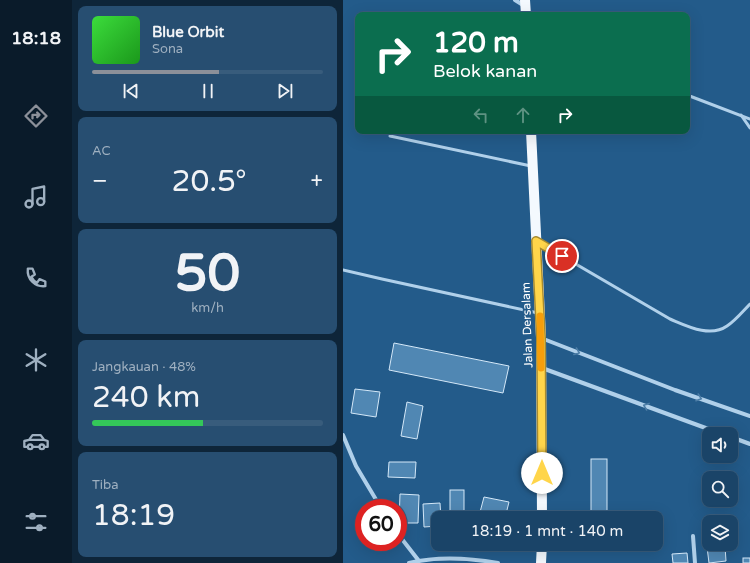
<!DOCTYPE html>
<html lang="id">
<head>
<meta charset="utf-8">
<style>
	:root { --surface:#1a4468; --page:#274e71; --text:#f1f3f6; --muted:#9fb0c0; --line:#385c7c; --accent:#8c9099 }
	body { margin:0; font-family:"Varela Round",sans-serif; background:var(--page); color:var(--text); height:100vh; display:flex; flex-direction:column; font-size:15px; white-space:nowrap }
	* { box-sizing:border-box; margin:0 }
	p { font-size:13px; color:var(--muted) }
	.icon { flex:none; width:22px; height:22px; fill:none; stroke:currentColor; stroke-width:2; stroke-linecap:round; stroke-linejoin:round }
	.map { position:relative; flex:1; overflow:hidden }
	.details { display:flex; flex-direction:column; gap:6px; padding:6px; background:#0e2539; width:271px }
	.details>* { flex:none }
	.guide { position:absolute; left:12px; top:12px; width:335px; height:122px; border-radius:8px; box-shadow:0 4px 16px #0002,0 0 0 1px var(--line); background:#0b6e4f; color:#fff; overflow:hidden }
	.controls { position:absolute; left:359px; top:427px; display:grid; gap:8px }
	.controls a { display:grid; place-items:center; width:36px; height:36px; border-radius:8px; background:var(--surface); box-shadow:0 4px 16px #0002,0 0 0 1px var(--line); font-size:20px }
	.speed { position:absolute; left:12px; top:499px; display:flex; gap:8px; font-size:20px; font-weight:700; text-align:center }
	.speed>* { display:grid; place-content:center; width:52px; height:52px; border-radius:50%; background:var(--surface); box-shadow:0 4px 16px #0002,0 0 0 1px var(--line); line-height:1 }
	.speed .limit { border:6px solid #d22; background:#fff; color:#111 }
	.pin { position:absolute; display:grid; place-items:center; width:34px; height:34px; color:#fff; margin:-17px; border:2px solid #fff; border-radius:50%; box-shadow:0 1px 4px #0007 }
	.me { position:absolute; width:44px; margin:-22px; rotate:0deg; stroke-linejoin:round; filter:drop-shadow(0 0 3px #0008) }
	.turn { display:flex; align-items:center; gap:14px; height:84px; padding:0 12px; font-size:18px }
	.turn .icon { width:52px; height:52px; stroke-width:2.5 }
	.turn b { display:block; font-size:28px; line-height:34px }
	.lanes { display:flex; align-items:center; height:38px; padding:0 12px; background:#0003; justify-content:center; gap:20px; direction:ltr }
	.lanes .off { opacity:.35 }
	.big { font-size:30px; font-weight:600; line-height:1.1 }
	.details .tile { flex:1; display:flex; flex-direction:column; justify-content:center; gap:6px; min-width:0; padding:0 14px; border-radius:8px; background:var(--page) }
	.details .dial { align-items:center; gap:0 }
	.dial b { font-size:52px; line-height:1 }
	.song { display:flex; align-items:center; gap:12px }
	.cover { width:48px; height:48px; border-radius:6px; background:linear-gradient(135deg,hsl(120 70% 55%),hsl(120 70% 35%)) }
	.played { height:4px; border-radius:2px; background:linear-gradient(90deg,var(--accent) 55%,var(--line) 55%) }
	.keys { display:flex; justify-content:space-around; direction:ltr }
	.heat { display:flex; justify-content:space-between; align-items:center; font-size:22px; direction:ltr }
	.charge { height:6px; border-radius:3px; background:linear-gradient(90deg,#34c759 48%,var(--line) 0) }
	.trip { position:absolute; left:88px; top:511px; width:232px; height:40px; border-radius:8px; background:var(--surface); box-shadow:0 4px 16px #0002,0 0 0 1px var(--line); font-weight:600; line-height:40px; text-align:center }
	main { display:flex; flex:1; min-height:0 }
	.tabs { display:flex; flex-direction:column; width:72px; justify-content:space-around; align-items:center; background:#0a1b2a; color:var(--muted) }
	.tabs .icon { width:28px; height:28px }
	.tabs .selected { color:var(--accent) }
	.tabs b { font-size:18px; color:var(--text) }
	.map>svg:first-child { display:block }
	.building { fill:#5087b3; stroke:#d4e8f8 }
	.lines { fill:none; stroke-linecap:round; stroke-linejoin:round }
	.service { stroke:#b0d0ea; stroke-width:3 }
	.minor { stroke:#b0d0ea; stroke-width:4 }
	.primary { stroke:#f4f9fe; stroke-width:10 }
	.oneway { stroke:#4d7ea7 }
	.route-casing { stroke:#a68a30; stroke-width:10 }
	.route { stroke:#ffd54a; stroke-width:7 }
	.slow { stroke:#f59e0b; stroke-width:7 }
	.labels { text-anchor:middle; stroke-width:4; stroke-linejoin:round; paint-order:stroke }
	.street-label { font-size:12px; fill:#fff; stroke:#235b8a }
</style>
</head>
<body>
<main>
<nav class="tabs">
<b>18:18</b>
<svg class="icon selected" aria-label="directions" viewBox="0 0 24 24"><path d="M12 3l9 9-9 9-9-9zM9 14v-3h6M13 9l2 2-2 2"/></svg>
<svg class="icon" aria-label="music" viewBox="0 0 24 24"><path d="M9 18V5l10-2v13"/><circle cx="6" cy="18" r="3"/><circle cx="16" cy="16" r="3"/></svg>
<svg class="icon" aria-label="phone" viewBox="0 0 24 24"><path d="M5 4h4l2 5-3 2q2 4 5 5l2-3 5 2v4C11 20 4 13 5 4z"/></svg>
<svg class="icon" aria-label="climate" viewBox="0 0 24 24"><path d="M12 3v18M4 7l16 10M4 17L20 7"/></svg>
<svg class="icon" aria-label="car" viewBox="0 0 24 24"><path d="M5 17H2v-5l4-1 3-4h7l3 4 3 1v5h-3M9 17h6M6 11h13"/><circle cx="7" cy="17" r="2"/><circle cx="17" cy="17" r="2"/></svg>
<svg class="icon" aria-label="filters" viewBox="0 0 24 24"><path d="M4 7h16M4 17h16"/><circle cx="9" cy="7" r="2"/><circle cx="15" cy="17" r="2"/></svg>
</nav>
<section class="details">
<div class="tile">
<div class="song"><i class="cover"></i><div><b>Blue Orbit</b><p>Sona</p></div></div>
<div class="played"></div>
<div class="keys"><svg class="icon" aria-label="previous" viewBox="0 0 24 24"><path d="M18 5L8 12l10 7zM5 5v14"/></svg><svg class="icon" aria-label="pause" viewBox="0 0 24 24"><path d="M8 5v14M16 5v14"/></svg><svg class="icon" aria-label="next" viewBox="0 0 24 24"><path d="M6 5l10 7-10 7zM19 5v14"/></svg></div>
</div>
<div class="tile"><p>AC</p>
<div class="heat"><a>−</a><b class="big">20.5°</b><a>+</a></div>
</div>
<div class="tile dial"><b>50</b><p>km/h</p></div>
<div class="tile"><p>Jangkauan · 48%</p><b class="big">240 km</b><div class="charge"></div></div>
<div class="tile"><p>Tiba</p><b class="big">18:19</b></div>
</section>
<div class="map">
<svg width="407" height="563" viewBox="0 0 407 563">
	<rect width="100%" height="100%" fill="#235b8a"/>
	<g class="building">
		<polygon points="51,343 166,366 160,393 46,370"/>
		<polygon points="12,389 37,392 33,417 8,413"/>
		<polygon points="64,402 80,406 74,439 58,436"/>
		<rect x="248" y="459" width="16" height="59"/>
		<polygon points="46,462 73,462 72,478 45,477"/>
		<rect x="107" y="490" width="14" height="28"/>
		<polygon points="57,494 76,495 75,523 56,523"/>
		<polygon points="141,497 166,502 162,518 143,518 136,516"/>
		<polygon points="97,503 98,518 95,518 95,526 81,527 80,504"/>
		<polygon points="382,546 383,561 366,563 364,547"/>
		<polygon points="344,553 345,563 330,563 329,554"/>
		<rect x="400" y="558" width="7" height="5"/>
	</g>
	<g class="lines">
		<g class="service">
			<polyline points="344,95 407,119"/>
			<polyline points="398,115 407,128"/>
			<polyline points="47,136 188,166"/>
			<path d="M195 242 327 319C344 326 367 338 384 326 393 320 400 311 407 304"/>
			<polyline points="0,270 39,279 195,313"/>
		</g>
		<g class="minor">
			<polyline points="172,0 180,5"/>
			<polyline points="198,338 332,390 407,416"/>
			<polyline points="199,368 379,434"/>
			<polyline points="0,435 13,466 38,508"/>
			<polyline points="388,437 407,444"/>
			<polyline points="55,534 76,561"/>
			<polyline points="350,536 352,563"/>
			<path d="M66 563C95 556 126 558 155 563"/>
		</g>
		<g class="primary">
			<polyline points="182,0 183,15"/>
			<polyline points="188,131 198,337 199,518"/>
			<polyline points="198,563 199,544"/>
		</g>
	</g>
	<defs><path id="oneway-chevron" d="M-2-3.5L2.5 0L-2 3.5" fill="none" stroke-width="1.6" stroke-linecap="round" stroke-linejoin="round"/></defs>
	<g class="oneway">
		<use href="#oneway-chevron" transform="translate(234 352) rotate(21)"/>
		<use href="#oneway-chevron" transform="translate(356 398) rotate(19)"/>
		<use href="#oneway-chevron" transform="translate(303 406) rotate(-160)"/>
	</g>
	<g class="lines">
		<defs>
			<polyline id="route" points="199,473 198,338 193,241 219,256"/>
		</defs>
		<use href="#route" class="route-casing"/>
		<use href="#route" class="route"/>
		<polyline class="slow" points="197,316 198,368"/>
	</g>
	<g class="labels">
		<g class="street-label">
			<text transform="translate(184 325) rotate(-92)" y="4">Jalan Dersalam</text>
		</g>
	</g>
</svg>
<div class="controls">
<a><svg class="icon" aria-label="sound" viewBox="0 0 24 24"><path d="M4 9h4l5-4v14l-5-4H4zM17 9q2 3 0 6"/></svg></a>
<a><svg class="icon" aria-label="search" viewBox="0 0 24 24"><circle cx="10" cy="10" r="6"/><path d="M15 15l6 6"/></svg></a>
<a><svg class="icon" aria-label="layers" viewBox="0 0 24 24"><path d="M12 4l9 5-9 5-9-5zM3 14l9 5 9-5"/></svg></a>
</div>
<div class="speed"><div class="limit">60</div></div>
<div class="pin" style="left:219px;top:256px;background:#d93025"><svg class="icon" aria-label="arrive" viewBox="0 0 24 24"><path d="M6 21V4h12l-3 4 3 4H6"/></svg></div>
<svg class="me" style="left:199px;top:473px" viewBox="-20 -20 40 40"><circle r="19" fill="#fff"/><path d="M0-13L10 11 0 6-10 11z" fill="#ffd54a"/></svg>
<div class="trip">18:19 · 1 mnt · 140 m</div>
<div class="guide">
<div class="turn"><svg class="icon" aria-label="right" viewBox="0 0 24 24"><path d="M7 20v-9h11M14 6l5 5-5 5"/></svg><div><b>120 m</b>Belok kanan</div></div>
<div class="lanes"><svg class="icon off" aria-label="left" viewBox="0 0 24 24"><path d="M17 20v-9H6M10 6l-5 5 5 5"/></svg><svg class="icon off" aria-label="ahead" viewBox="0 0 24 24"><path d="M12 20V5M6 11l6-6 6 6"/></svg><svg class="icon" aria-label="right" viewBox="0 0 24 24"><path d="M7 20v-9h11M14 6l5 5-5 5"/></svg></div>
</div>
</div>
</main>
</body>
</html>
